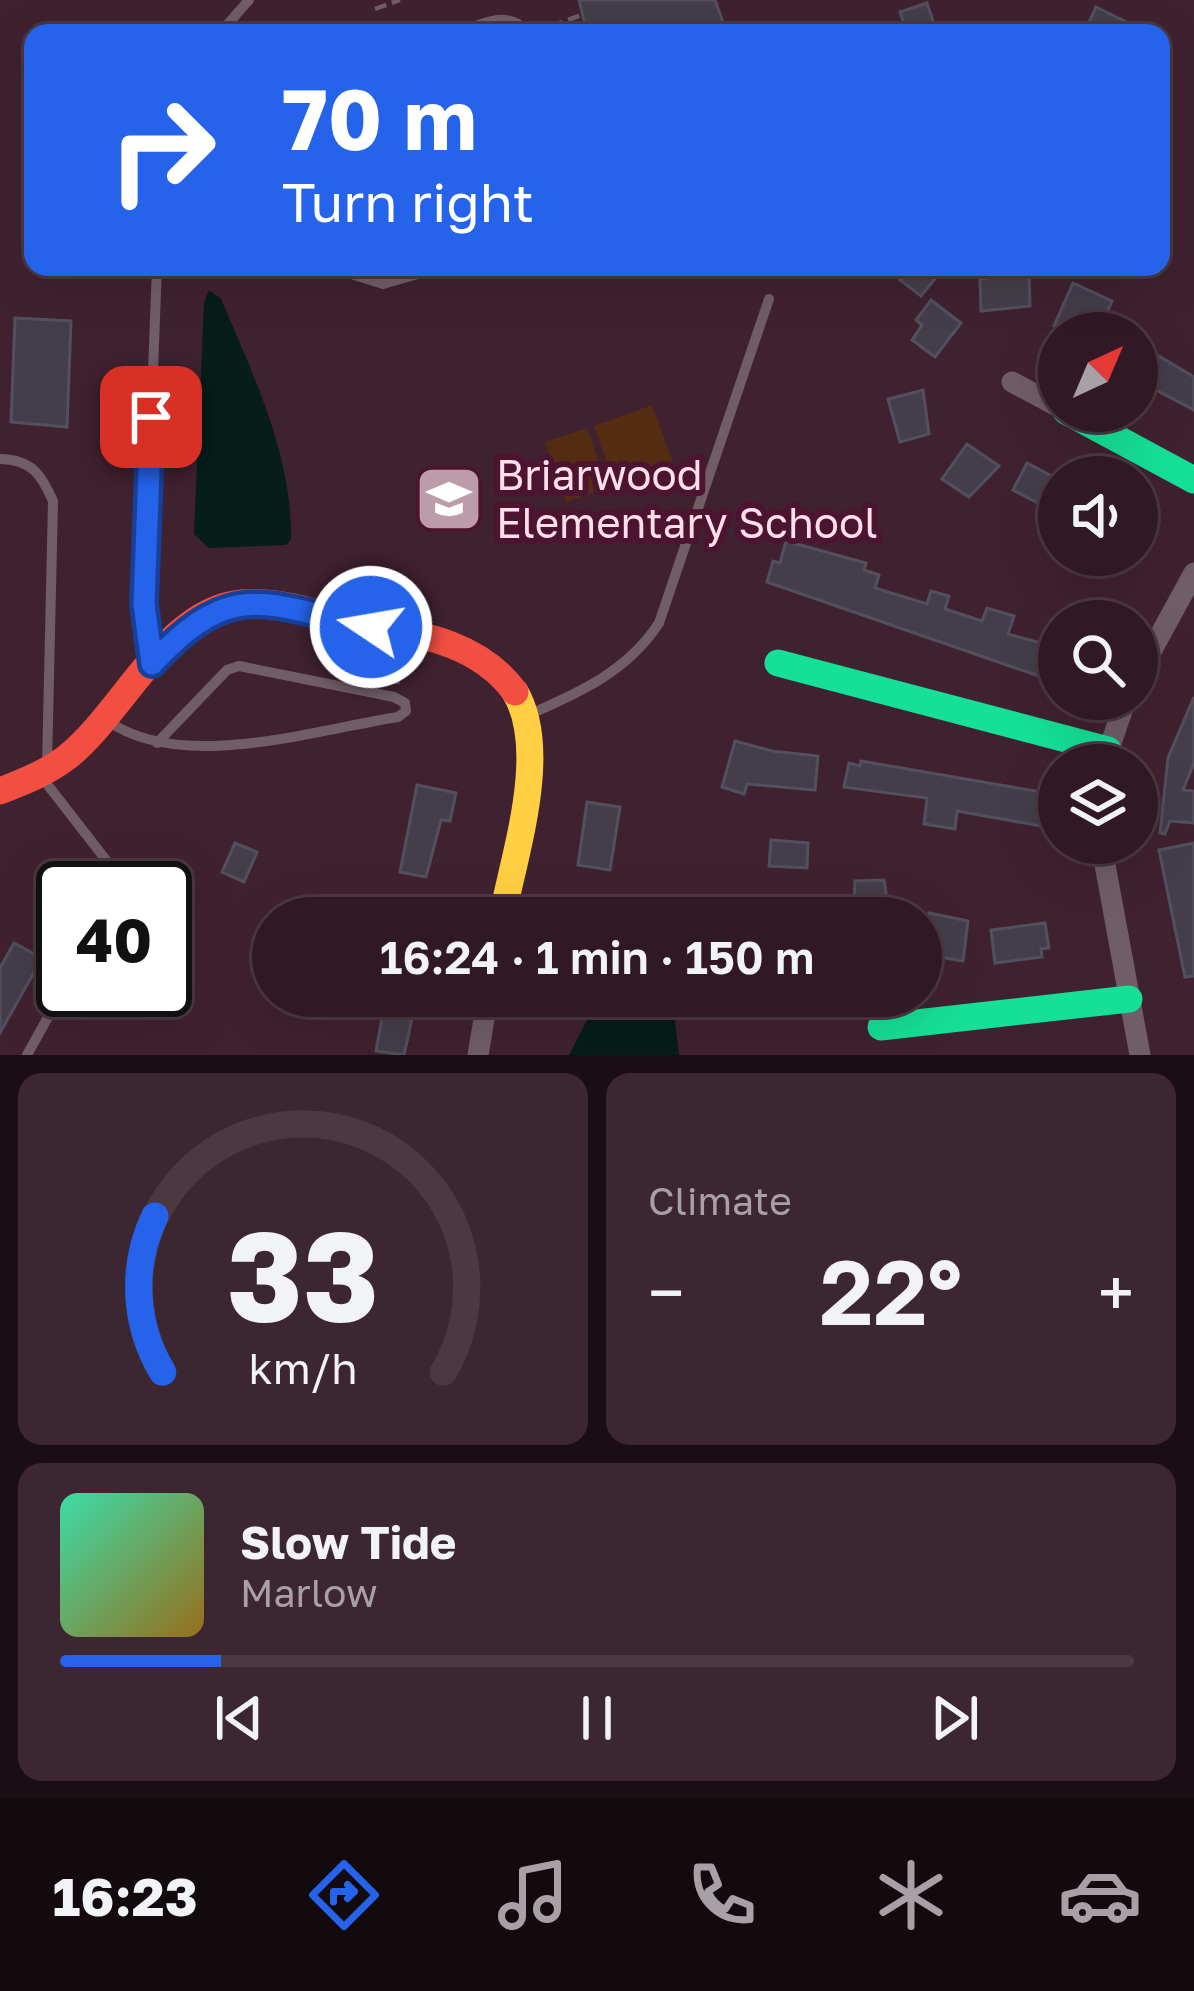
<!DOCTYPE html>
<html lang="en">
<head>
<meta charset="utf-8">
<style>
	:root { --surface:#301924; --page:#3c2631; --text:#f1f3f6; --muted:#a8a0a6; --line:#4b3841; --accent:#2563eb }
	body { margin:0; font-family:"Golos Text",sans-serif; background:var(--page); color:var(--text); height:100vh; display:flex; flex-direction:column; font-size:45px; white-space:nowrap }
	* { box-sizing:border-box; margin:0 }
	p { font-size:39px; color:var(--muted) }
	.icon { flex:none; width:66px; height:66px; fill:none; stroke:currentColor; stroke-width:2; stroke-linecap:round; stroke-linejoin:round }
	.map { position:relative; height:1055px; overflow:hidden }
	.details { display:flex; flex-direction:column; gap:18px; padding:18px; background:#1a0e14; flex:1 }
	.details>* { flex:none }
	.guide { position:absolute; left:24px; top:24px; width:1146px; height:252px; border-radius:24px; box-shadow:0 12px 48px #0002,0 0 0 3px var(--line); background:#2563eb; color:#fff; overflow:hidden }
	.needle { width:78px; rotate:44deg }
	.controls { position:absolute; left:1038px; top:312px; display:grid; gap:24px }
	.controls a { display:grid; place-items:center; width:120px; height:120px; border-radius:50%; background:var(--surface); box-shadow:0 12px 48px #0002,0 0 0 3px var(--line); font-size:60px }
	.speed { position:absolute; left:36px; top:861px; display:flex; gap:24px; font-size:60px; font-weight:700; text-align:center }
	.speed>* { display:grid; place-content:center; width:156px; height:156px; border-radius:50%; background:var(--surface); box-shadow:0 12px 48px #0002,0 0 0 3px var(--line); line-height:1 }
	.speed .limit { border:6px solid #111; border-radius:18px; background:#fff; color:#111 }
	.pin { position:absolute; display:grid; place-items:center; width:102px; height:102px; color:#fff; margin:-51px; border-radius:24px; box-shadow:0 6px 18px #0006 }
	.me { position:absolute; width:132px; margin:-66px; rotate:282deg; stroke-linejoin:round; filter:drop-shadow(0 0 9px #0008) }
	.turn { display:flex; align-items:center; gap:42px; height:252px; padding:0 60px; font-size:54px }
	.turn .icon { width:156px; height:156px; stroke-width:2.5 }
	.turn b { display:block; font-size:84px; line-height:102px }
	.big { font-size:90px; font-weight:600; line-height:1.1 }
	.details .card { flex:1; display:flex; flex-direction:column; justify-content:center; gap:18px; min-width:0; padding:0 42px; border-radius:24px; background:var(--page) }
	.details .dial { align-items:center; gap:0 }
	.dial svg { height:312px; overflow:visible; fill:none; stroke:var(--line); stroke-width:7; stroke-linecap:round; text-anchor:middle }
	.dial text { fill:var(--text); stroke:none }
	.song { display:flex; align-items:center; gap:36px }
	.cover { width:144px; height:144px; border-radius:18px; background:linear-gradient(135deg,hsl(160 70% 55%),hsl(40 70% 35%)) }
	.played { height:12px; border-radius:6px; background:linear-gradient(90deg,var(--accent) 15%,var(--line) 15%) }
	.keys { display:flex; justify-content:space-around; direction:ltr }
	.heat { display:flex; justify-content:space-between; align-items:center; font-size:66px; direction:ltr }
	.details .tiles { flex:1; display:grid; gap:18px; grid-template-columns:1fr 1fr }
	.card:last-child { grid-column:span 2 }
	.trip { position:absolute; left:252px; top:897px; width:690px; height:120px; border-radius:60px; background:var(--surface); box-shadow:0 12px 48px #0002,0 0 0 3px var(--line); font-weight:600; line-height:120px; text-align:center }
	.menu { display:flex; height:192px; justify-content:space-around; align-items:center; background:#130a0e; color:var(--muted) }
	.menu .icon { width:84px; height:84px }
	.menu .on { color:var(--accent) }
	.menu b { font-size:54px; color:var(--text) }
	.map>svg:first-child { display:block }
	.green { fill:#532c12 }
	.water { fill:#061d18 }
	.building { fill:#443e4a; stroke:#52505d; stroke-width:3 }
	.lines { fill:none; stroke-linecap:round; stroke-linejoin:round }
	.path { stroke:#705d66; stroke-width:4.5; stroke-dasharray:12 6; stroke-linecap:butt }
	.lane { stroke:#715d66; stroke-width:10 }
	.street { stroke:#715d66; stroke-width:21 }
	.fast { stroke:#16e098; stroke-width:27 }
	.slow { stroke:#ffcf43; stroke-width:27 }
	.jam { stroke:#f24e42; stroke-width:27 }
	.route-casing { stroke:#184099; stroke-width:30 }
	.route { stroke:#2563eb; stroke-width:21 }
	.labels { text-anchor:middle; stroke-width:12; stroke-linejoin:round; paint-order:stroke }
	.poi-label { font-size:42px; fill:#fedfea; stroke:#4d142f; text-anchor:start }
</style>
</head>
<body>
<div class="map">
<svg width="1194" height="1055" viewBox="0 0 1194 1055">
	<rect width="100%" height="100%" fill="#402130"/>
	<g class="green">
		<polygon points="652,405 674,465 615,486 594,426"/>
		<polygon points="587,428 608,487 566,502 545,442"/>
	</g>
	<g class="water">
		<path d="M209 290 221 299C253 374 293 457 291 540L286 545 209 548 194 534 204 303Z"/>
		<polygon points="612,996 672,996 679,1055 569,1055 587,1020"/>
	</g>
	<g class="building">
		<polygon points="579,0 715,0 727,33 587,33"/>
		<polygon points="927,3 937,33 907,33 900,12"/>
		<polygon points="1096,7 1149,33 1084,33"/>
		<polygon points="910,267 927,267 938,275 921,296 900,280"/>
		<polygon points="1029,272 1030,306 981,311 980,279"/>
		<polygon points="1073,283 1112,301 1098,333 1070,333 1054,326"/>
		<polygon points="931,300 961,323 935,357 912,340 922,325 916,320"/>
		<polygon points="15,318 71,321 67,427 11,422"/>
		<polygon points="1137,343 1194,377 1194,410 1137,380"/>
		<polygon points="923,390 929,434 900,442 888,399"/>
		<polygon points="967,444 999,466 969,497 942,479"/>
		<polygon points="1027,463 1059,480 1059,500 1053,511 1013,490"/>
		<polygon points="786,541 866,563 864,570 879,575 875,588 927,604 931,591 949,596 945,609 982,621 987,608 1014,616 1008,634 1059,648 1059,683 767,582 773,561 780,563"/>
		<polygon points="1194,697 1194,763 1183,790 1194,791 1194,823 1170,821 1165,834 1160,833 1168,758"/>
		<polygon points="735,741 772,751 818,756 815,790 747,784 744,794 722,787"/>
		<polygon points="861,761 1047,793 1041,826 957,811 955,829 924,824 927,798 844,787 849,763 860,766"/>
		<polygon points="417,785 456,793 450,821 441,820 426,877 400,872"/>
		<polygon points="587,802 620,807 610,870 578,865"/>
		<polygon points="771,840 808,843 807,868 769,866"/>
		<polygon points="235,843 257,852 244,882 222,872"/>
		<polygon points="1194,843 1194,976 1185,977 1159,850"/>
		<polygon points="884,880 890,918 853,918 855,881"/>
		<polygon points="929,913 968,921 963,961 921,954 921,925 928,926"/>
		<polygon points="1045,923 1049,948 1041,949 1042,957 995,963 991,930"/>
		<polygon points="14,943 42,958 0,1033 0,968"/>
		<polygon points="386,996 417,996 404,1055 376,1051"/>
	</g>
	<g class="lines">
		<g class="path">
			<polyline points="375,9 400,0"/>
			<polyline points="551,26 582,15"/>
			<polyline points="397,684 400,666"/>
		</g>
		<g class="lane">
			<polyline points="220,33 249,0"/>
			<path d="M457 33C485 23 507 9 529 33"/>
			<polyline points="329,267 383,284 442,267"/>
			<path d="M0 459C32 460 41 474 53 501L47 765"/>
			<polyline points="151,653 144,604 157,267"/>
			<path d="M528 715C579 693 628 671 659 623L769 299"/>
			<path d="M108 721C182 773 314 730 398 717L406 711 405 703 394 697 239 666 227 670 157 743"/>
			<polyline points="43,779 106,860 112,888"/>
			<polyline points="27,1055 63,990"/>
		</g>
		<g class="street">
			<polyline points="1012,382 1059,407"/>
			<polyline points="1137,677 1194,573"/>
			<polyline points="1105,761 1126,699"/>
			<polyline points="1101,843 1140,1055"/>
			<polyline points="478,1055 488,996"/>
		</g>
		<g class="fast">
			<polyline points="1066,411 1194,480"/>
			<polyline points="778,663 1108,750"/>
			<polyline points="881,1027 1129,999"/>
		</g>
		<path class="slow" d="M502 918C514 855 550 751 515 692"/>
		<path class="jam" d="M0 791C23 782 46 773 66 758 121 716 166 609 242 603 284 599 328 618 369 625 424 635 480 644 515 692"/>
	</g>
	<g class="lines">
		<defs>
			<path id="route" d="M151 417 144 604 152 664C234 576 265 605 371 627"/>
		</defs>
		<use href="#route" class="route-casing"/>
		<use href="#route" class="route"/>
	</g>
	<defs>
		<symbol id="school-square" viewBox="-11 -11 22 22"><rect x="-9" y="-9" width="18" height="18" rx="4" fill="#bc9ca9" stroke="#4d142f"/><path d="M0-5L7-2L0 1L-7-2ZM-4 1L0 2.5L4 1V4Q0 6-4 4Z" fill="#fff"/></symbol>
	</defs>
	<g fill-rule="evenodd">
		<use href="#school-square" x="411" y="461" width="76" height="76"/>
	</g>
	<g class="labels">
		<g class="poi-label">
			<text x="496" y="490">Briarwood<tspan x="496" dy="48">Elementary School</tspan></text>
		</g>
	</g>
</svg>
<div class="controls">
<a><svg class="needle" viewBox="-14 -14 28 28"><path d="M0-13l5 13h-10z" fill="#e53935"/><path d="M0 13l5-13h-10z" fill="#a8a0a6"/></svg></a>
<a><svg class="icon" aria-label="sound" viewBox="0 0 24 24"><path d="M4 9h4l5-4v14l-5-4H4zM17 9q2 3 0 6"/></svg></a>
<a><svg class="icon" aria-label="search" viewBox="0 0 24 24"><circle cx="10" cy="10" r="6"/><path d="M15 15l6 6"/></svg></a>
<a><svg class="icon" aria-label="layers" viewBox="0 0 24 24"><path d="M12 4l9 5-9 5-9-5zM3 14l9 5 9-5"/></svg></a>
</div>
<div class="speed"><div class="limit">40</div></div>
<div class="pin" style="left:151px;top:417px;background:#d93025"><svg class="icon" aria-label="arrive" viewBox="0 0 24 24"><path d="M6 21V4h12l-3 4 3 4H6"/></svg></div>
<svg class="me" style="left:371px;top:627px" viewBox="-20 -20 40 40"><circle r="17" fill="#2563eb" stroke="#fff" stroke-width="3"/><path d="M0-11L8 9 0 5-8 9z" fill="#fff"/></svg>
<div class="trip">16:24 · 1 min · 150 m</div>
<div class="guide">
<div class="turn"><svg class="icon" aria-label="right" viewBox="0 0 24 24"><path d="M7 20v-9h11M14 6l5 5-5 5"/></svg><div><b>70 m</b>Turn right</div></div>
</div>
</div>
<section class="details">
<div class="tiles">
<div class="card dial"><svg viewBox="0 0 100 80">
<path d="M14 69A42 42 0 1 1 86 69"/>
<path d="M14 69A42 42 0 0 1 12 29" stroke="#2563eb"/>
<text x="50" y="56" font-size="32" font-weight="700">33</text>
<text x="50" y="72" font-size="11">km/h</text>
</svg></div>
<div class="card"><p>Climate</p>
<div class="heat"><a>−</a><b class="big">22°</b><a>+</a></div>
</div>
<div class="card">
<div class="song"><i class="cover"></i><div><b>Slow Tide</b><p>Marlow</p></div></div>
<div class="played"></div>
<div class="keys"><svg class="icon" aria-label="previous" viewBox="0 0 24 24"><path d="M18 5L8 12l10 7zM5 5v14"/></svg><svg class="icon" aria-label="pause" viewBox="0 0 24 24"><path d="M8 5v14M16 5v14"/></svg><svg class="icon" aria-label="next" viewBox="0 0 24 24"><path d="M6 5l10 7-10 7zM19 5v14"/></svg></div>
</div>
</div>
</section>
<nav class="menu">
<b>16:23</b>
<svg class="icon on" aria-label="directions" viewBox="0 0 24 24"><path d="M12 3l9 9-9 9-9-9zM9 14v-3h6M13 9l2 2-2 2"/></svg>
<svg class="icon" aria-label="music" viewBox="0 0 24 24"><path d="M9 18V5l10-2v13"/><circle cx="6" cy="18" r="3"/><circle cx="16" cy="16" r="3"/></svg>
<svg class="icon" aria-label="phone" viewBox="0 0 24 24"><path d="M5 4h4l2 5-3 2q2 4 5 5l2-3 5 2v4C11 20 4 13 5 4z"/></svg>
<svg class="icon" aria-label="climate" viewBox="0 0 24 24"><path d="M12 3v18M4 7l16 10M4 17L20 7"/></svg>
<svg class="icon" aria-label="car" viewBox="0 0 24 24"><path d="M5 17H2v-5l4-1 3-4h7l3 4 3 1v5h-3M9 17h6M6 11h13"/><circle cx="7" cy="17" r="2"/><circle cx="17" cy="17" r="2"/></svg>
</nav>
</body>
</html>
